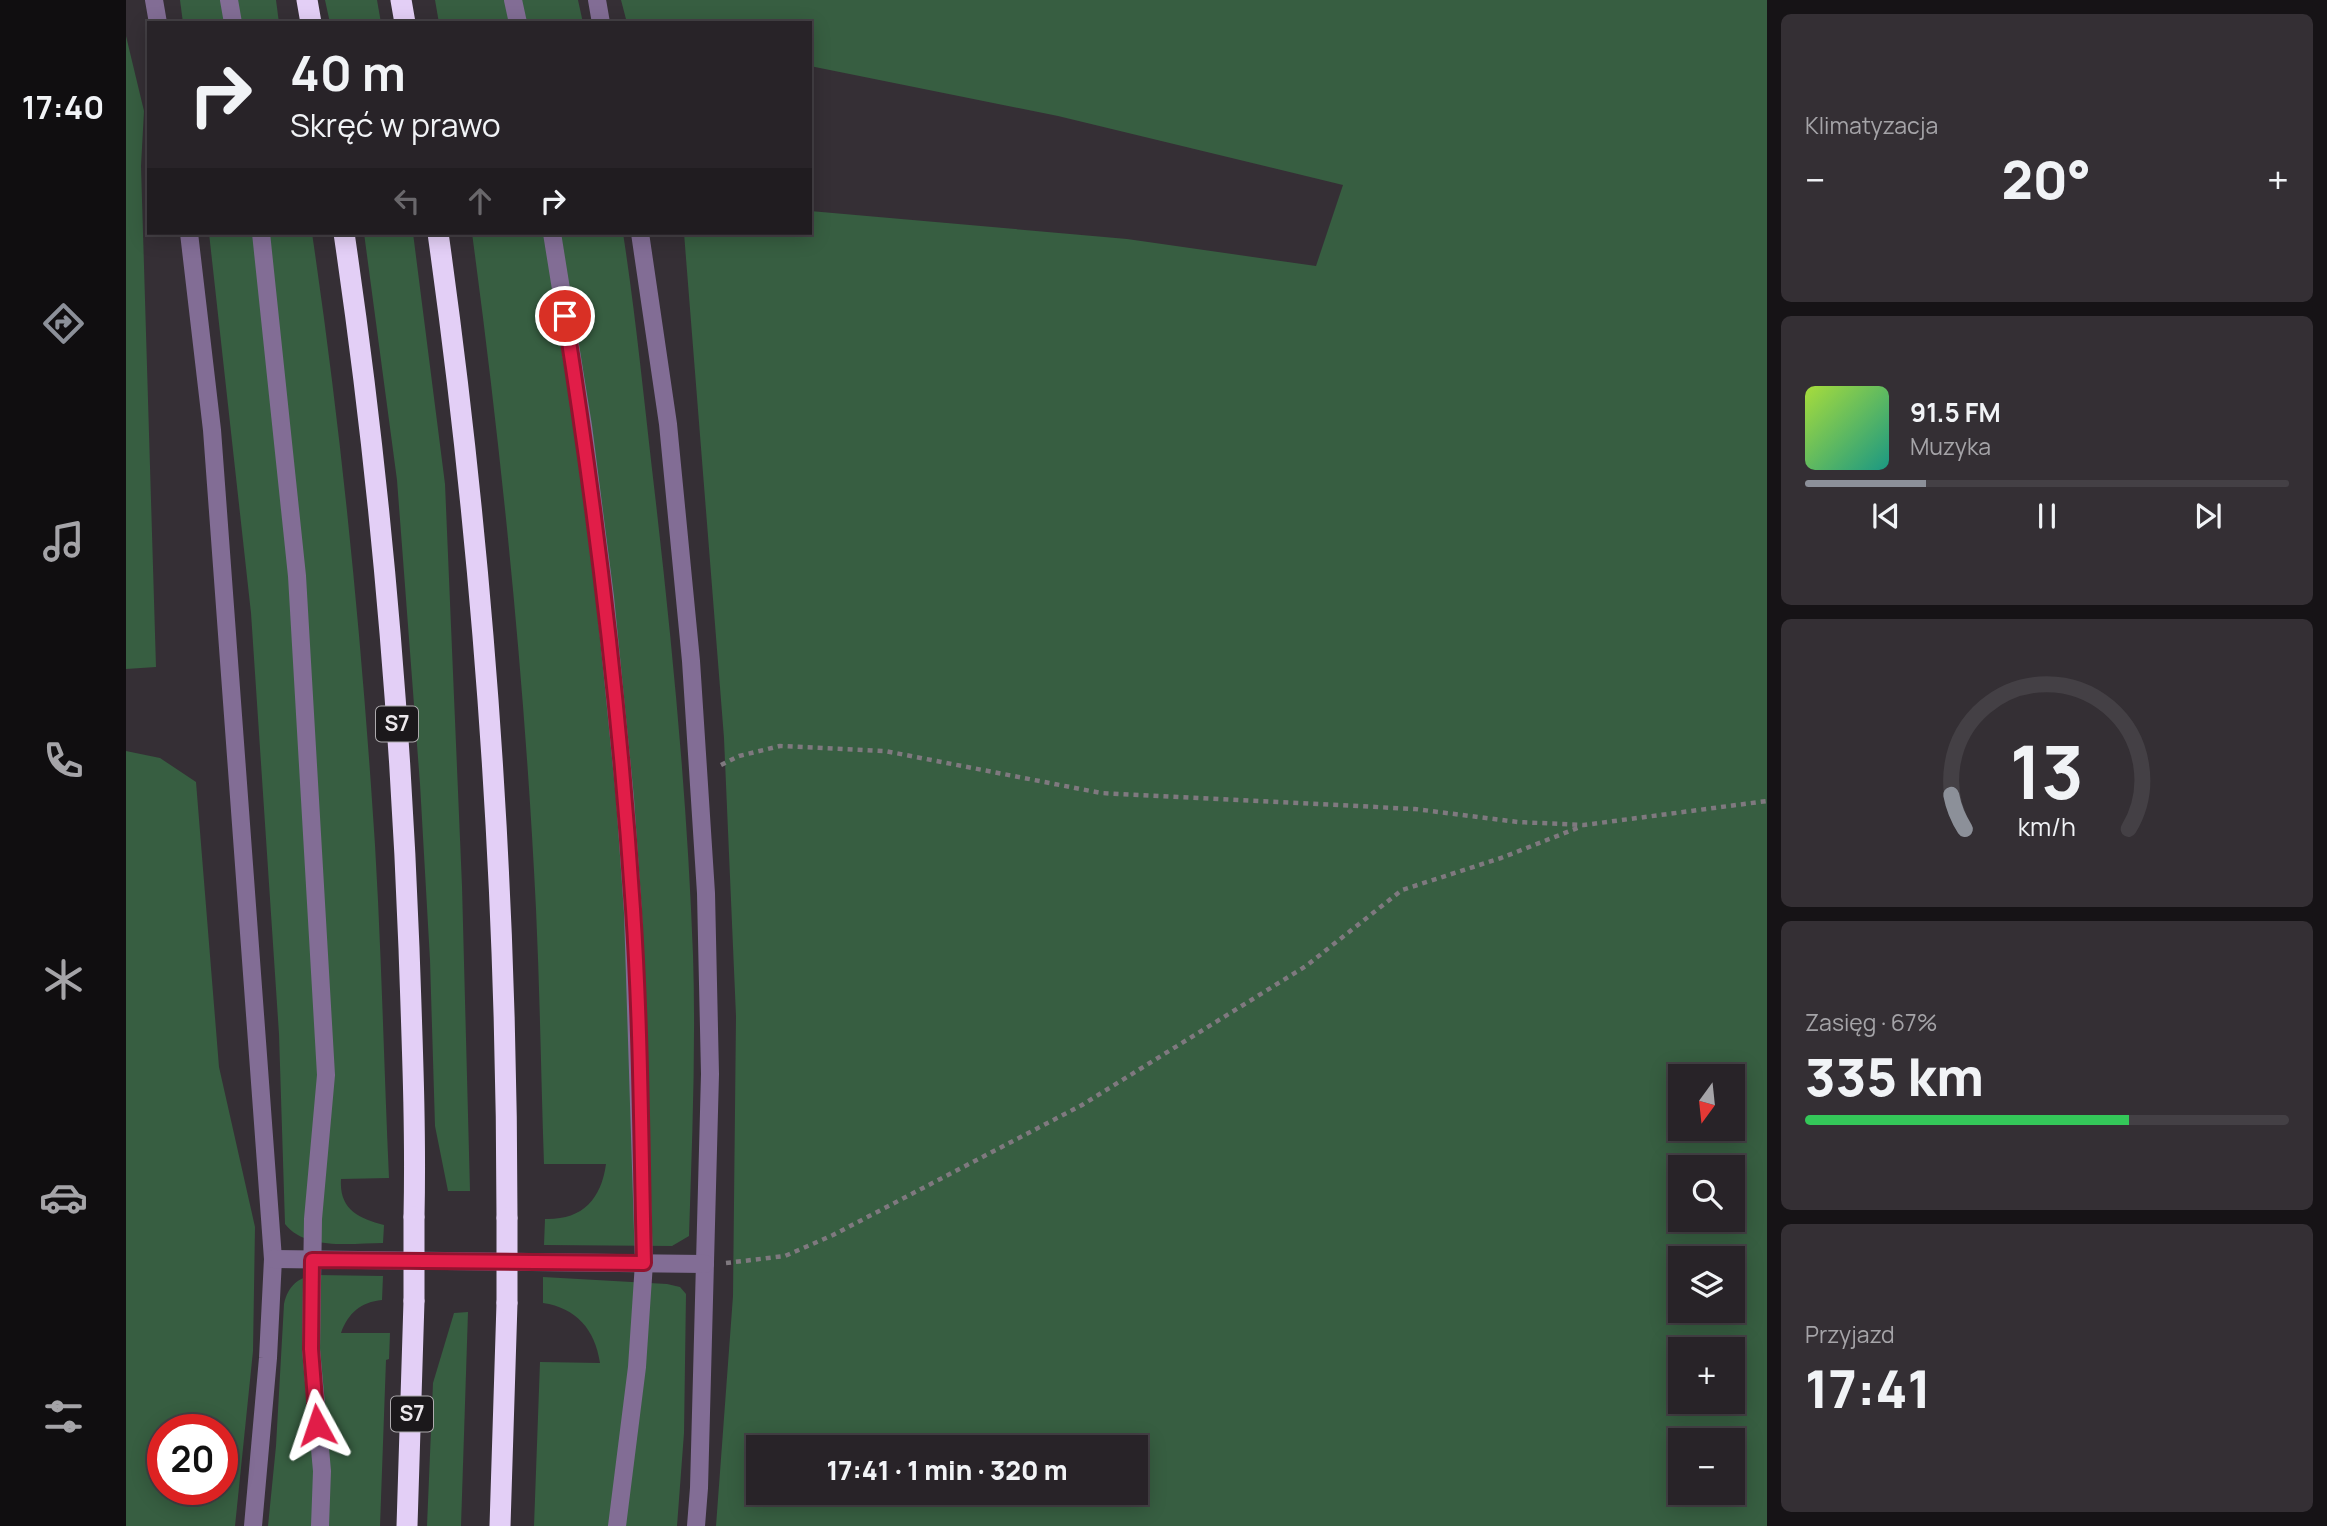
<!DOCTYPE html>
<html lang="pl">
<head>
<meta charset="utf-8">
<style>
	:root { --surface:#282328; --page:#342f34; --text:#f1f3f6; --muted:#a5a4a8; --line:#444045; --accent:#8c9099 }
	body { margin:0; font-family:Manrope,sans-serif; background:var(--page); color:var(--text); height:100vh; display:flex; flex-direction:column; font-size:26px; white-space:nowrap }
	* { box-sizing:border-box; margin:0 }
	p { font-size:23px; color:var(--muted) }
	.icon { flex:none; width:38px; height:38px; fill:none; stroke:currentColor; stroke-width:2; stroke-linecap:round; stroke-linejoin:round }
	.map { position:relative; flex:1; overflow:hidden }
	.panel { display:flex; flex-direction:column; gap:14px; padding:14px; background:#161316; width:560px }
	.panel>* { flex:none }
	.banner { position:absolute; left:21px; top:21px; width:665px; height:214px; border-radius:0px; box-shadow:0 4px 18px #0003,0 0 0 2px var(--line); background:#282328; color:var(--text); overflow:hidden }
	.needle { width:46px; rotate:195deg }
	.tools { position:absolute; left:1542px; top:1064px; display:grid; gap:14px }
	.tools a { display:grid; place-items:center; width:77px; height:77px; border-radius:0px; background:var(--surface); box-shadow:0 4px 18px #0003,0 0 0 2px var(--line); font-size:35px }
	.speed { position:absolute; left:21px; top:1414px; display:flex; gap:14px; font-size:35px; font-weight:700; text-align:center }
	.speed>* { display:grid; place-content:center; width:91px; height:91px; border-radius:50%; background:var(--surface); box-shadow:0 4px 18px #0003,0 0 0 2px var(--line); line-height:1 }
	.speed .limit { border:10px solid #d22; background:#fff; color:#111 }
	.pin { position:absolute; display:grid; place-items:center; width:60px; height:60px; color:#fff; margin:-30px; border:4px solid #fff; border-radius:50%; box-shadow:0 2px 7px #0007 }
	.me { position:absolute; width:77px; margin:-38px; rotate:355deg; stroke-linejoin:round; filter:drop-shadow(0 0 5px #0008) }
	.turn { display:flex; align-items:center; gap:24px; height:147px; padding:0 28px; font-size:32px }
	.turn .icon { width:91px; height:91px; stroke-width:2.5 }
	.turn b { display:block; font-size:49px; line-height:60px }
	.lanes { display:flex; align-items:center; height:66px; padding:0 28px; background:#0003; justify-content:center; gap:35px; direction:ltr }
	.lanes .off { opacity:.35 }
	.big { font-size:52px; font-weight:800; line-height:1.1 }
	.panel .tile { flex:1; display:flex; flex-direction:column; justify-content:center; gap:10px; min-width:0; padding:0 24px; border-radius:10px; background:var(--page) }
	.panel .dial { align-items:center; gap:0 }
	.dial svg { height:182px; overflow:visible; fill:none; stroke:var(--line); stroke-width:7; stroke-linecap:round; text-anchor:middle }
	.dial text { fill:var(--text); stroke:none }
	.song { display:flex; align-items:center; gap:21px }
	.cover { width:84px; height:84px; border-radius:10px; background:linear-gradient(135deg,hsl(80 70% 55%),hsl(170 70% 35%)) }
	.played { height:7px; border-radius:4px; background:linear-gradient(90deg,var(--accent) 25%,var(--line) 25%) }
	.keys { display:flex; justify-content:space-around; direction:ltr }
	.heat { display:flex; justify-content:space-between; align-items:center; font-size:38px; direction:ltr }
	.charge { height:10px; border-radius:5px; background:linear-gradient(90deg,#34c759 67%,var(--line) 0) }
	.trip { position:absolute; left:620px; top:1435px; width:402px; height:70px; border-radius:0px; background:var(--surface); box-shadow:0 4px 18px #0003,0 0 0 2px var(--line); font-weight:800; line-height:70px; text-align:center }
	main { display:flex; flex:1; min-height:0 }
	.menu { display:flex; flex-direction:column; width:126px; justify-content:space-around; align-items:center; background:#100e10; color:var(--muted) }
	.menu .icon { width:49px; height:49px }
	.menu .on { color:var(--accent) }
	.menu b { font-size:32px; color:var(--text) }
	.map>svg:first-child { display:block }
	.green { fill:#375e41; fill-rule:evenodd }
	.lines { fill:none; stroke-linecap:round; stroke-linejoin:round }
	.path { stroke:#7f797f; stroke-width:4.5; stroke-dasharray:5 5; stroke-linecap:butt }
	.minor { stroke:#826d95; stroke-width:18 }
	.highway { stroke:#e3cff6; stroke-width:21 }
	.highway-bridge { stroke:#e3cff6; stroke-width:21 }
	.route-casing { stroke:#92132f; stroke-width:18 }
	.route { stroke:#e11d48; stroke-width:12 }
	.labels { text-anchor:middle; stroke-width:7; stroke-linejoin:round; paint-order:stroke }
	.shield { fill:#1b181b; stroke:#adaaad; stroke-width:2 }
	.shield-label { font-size:21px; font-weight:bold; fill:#ece8ec }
</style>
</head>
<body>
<main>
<nav class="menu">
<b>17:40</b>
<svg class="icon on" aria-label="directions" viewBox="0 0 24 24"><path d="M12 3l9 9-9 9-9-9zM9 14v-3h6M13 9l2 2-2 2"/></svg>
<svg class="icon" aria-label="music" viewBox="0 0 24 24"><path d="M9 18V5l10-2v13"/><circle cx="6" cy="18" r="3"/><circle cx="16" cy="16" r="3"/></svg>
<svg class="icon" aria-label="phone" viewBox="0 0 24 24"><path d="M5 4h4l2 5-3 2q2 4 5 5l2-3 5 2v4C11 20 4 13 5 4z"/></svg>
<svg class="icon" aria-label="climate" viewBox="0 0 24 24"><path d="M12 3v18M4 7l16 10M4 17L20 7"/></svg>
<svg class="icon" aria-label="car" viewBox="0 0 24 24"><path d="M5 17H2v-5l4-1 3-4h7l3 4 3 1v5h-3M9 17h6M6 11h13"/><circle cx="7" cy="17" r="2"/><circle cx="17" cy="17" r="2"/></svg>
<svg class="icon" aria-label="filters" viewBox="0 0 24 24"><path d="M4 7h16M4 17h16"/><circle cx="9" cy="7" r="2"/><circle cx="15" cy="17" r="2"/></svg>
</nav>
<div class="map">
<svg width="1641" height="1526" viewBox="0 0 1641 1526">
	<rect width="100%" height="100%" fill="#352f35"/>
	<g class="green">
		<polygon points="54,0 150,0 153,23 57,23"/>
		<polygon points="199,0 251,0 255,23 204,23"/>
		<polygon points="309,0 452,0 457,23 313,23"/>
		<path d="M495 0H1641V1526H590L607 1296 610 1016 598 738 558 233H684V211L1001 239 1190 266 1217 185 932 116 684 66V23H501ZM1554 1076H1606V1129H1554ZM1554 1167H1606V1220H1554ZM1554 1258H1606V1311H1554ZM1554 1349H1606V1402H1554ZM1606 1440V1493H1554V1440ZM1010 1447V1493H632V1447Z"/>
		<polygon points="0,36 18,111 15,166 30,667 0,669"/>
		<path d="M83 233H186C213 416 232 601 245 786 255 917 257 1048 263 1178L215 1179C213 1209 232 1218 258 1225L257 1243C227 1243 180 1251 159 1224L153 1034 125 613Z"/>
		<polygon points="238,233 287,233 319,484 336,886 344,1191 322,1191 309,1126 304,960 294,784 271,480"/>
		<path d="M346 233H497C509 311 517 390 526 469 545 631 561 792 567 955 570 1048 566 1142 563 1236L546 1246 418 1245 419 1219C456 1220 475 1200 480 1164H418C415 1079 414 994 410 909 399 683 376 457 346 233Z"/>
		<path d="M0 751 34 758 70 782 93 1067 129 1227 127 1351 109 1526H0ZM37 1430H96V1489H37Z"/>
		<path d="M190 1275 257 1276 256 1300C235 1302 222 1313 215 1333H264L263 1359 260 1360 254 1526H142L150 1446 158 1304C162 1286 172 1277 190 1275Z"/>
		<path d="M417 1277 541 1284 554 1287 560 1294 558 1433 551 1526H408L414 1362 474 1363C469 1329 450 1308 417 1303Z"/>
		<polygon points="342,1312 335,1526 301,1526 307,1383 328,1313"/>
	</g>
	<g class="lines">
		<g class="path">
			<polyline points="595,765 613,756 654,746 759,751 975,793 1289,809 1392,822 1458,825 1641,801"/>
			<polyline points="600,1263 659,1256 707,1235 956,1105 1180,966 1276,890 1375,858 1454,827"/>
		</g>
		<g class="minor">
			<polyline points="28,0 32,23"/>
			<polyline points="103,0 107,23"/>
			<polyline points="387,0 392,23"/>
			<polyline points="471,0 475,23"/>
			<polyline points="63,233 86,430 147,1259 142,1358 127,1526"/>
			<polyline points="135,233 171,576 200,1075 187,1219 185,1349 196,1471 194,1526"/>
			<polyline points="426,233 457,426 479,597 499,798 507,913 518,1263 511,1367 491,1526"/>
			<polyline points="514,233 542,424 565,661 580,893 584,1074 573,1488 570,1526"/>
			<polyline points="147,1259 579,1264"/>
		</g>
		<g class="highway">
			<polyline points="181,0 185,23"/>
			<polyline points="275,0 279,23"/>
			<path d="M218 233C253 470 274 708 283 948 286 1038 290 1127 288 1217"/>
			<path d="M312 233C358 560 381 888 381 1218"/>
			<polyline points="281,1526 288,1301"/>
			<polyline points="374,1526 381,1303"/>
		</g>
		<g class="highway-bridge">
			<polyline points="288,1217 288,1301"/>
			<polyline points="381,1303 381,1218"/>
		</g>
	</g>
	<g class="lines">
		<defs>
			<path id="route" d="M191 1425 185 1349 186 1260 518 1263C515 1145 515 1026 507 909 494 710 470 512 439 316"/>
		</defs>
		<use href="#route" class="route-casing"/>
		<use href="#route" class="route"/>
	</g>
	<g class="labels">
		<g class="shield">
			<rect x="250" y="706.5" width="42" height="35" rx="5"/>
			<rect x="265" y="1396.5" width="42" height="35" rx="5"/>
		</g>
		<g class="shield-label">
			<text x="271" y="731">S7</text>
			<text x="286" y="1421">S7</text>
		</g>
	</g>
</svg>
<div class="tools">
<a><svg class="needle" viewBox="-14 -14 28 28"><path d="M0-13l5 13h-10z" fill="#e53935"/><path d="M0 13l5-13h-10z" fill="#a5a4a8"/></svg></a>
<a><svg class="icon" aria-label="search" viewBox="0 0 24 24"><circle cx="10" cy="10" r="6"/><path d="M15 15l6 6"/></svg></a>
<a><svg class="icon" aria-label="layers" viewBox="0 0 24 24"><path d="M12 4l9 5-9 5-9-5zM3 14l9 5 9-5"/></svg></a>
<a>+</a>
<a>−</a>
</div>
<div class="speed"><div class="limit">20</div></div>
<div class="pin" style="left:439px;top:316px;background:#d93025"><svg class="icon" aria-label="arrive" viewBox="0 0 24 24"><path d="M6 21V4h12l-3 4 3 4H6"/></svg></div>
<svg class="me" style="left:191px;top:1425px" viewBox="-20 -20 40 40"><path d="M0-17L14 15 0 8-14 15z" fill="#e11d48" stroke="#fff" stroke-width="4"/></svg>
<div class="trip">17:41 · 1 min · 320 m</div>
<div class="banner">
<div class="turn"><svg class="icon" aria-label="right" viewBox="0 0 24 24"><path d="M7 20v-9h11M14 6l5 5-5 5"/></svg><div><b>40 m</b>Skręć w prawo</div></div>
<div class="lanes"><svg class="icon off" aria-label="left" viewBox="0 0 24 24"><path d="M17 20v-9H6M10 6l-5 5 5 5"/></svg><svg class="icon off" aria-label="ahead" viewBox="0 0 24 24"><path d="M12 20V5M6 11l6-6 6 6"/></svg><svg class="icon" aria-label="right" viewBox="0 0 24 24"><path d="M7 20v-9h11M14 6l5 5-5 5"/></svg></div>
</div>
</div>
<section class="panel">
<div class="tile"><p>Klimatyzacja</p>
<div class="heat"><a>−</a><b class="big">20°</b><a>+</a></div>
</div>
<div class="tile">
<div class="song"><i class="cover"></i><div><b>91.5 FM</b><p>Muzyka</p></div></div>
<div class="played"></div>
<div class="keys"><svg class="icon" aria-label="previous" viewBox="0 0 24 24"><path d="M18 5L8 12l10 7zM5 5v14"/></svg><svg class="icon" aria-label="pause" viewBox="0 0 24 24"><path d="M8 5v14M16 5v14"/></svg><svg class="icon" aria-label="next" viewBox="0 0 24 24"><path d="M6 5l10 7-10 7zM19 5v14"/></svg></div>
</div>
<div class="tile dial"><svg viewBox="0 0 100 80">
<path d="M14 69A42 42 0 1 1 86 69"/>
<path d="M14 69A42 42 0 0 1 8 54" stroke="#8c9099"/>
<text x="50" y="56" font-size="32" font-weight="700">13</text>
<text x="50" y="72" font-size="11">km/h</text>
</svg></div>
<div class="tile"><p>Zasięg · 67%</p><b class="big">335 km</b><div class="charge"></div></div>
<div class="tile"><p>Przyjazd</p><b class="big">17:41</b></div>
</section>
</main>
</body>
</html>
